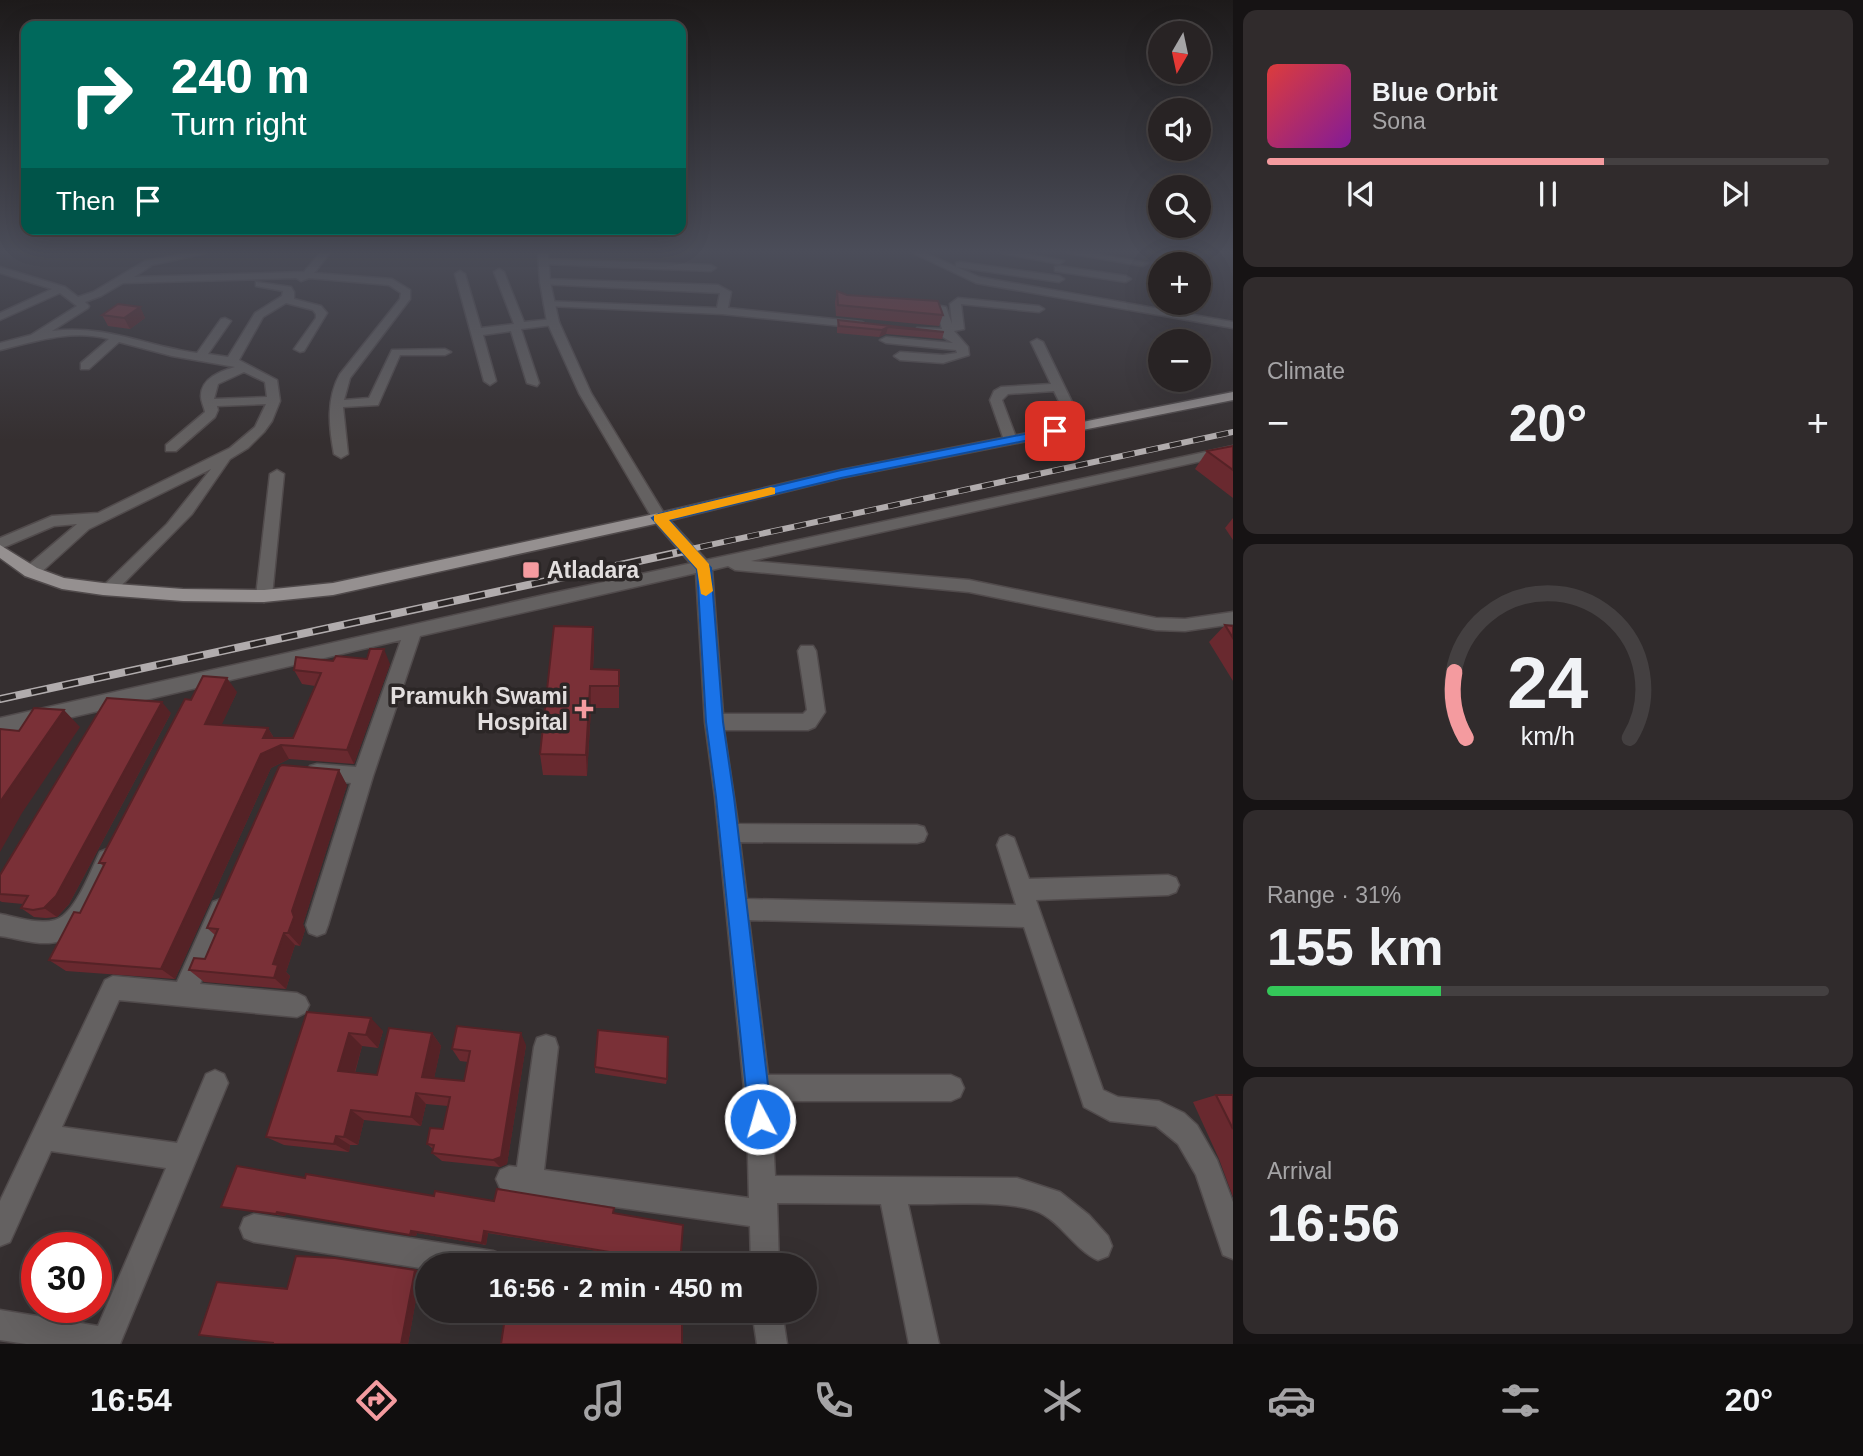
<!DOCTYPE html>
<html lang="en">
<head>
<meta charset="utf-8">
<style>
	:root { --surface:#282324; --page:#302b2c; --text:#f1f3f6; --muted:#a5a4a6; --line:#444041; --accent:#f49b9f }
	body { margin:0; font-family:Helvetica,sans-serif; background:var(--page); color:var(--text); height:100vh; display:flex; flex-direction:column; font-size:26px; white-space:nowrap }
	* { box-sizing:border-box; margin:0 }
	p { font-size:23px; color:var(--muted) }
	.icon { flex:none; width:38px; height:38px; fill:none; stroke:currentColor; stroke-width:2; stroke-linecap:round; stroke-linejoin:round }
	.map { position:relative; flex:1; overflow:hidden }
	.details { display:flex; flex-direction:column; gap:10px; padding:10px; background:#161314; width:630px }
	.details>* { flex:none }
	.top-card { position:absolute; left:21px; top:21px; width:665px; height:214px; border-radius:14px; box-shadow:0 7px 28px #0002,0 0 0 2px var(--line); background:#00695c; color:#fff; overflow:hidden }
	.needle { width:46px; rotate:189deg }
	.tools { position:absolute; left:1148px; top:21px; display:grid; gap:14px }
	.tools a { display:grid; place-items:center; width:63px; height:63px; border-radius:50%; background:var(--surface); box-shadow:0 7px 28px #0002,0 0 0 2px var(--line); font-size:35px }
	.speed { position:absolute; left:21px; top:1232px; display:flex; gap:14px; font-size:35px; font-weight:700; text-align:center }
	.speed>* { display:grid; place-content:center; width:91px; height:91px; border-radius:50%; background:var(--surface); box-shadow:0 7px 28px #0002,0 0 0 2px var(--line); line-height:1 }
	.speed .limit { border:10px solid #d22; background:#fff; color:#111 }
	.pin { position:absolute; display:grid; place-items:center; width:60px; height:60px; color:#fff; margin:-30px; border-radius:14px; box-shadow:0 4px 10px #0006 }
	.me { position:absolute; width:77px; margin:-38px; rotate:354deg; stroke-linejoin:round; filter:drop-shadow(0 0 5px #0008) }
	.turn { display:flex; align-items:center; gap:24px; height:147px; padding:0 35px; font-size:32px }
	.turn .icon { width:91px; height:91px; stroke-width:2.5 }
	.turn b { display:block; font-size:49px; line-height:60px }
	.then { display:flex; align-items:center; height:66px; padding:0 35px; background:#0003; gap:14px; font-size:26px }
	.big { font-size:52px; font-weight:700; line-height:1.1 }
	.details .tile { flex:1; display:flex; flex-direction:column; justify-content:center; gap:10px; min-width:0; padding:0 24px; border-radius:14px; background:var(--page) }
	.details .dial { align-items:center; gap:0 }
	.dial svg { height:182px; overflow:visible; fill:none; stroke:var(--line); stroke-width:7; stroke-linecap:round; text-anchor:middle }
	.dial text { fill:var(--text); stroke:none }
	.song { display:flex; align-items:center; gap:21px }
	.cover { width:84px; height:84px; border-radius:10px; background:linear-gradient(135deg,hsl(0 70% 55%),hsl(290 70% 35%)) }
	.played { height:7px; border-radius:4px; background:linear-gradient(90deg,var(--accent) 60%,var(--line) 60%) }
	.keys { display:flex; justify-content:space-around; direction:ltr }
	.heat { display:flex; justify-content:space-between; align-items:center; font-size:38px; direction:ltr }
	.charge { height:10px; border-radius:5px; background:linear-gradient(90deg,#34c759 31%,var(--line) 0) }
	.trip { position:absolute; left:415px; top:1253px; width:402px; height:70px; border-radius:35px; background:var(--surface); box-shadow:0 7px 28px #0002,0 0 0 2px var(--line); font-weight:700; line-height:70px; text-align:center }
	.tab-bar { display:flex; height:112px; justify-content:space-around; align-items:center; background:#100e0e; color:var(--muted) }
	.tab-bar .icon { width:49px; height:49px }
	.tab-bar .current { color:var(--accent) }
	.tab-bar b { font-size:32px; color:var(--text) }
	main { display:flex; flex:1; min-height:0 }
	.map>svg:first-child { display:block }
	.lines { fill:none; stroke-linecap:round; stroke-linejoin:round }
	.minor-casing { stroke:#514b4c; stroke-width:3 }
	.tertiary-casing { stroke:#514b4c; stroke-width:3 }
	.primary-casing { stroke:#514b4c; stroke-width:3 }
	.minor { fill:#646161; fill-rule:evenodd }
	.tertiary { fill:#646161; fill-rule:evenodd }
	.primary { fill:#959090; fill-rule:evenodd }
	.rail-far1-casing { stroke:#b1acad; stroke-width:6 }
	.rail-casing { stroke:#b1acad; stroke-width:8 }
	.rail-far1 { stroke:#2b2626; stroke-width:4.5; stroke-dasharray:12; stroke-linecap:butt }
	.rail { stroke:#2b2626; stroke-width:5; stroke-dasharray:16; stroke-linecap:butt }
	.wall { fill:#69292f }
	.shaded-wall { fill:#552226 }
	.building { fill:#7a3037; stroke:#552226; stroke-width:2 }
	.route { fill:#1a73e8; stroke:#114b97; stroke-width:2 }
	.slow { fill:#f59e0b }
	.poi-dot { fill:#f49b9f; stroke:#2b2626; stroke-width:2.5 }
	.labels { text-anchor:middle; stroke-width:7; stroke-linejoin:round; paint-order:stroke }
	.poi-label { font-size:23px; font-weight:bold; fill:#e2dede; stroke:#2b2626; text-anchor:start }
</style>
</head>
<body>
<main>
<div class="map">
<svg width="1233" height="1344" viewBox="0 0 1233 1344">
	<rect width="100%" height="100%" fill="#352f30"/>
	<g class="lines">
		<defs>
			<g id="minor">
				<path d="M187 253H206L152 265 134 277 304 272 320 253H330L314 273 392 279 410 290V299L350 378 344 400 369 398 392 350 445 349 451 352 445 355H400L378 405 343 407 348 454 341 458 334 454C329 427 326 399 340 374L400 299 401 293 389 285 309 278 301 281 296 278 123 283 101 296 85 302 89 306 88 308 52 331C104 324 146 346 197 353L221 319 225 318 231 321 208 354 228 357 255 313 282 296 283 291 256 286V282L291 287 294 292V299L321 306 327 313 304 351 300 352 294 349 316 318V314L313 310 286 303 263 317 239 360 277 380 280 401 272 421 264 432 248 448 230 459 192 514 114 593 108 595 100 589 167 524 211 469 89 529 37 576H25L23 572 25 568 77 524 54 526 0 549V538L52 516 98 513 230 448 255 427 266 404 217 406 218 410 215 417 176 451H166V445L205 412C204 406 201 402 201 396 201 378 221 371 235 367L172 356 119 342 89 369H81V363L109 339C72 329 36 341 0 350V343L31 335 77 306 60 293 0 320V313L52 289 0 273V267L65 287 78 297 93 292 145 261ZM244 372 265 382 267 397 214 399 218 384Z"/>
				<polygon points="1001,253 1023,253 1064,261 1059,264"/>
				<polygon points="1068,253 1091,253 1148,263 1143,266"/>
				<polygon points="545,259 711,265 716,268 711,271 541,264 541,260"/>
				<polygon points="960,262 1059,276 1064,279 1059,282 956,267 956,263"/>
				<polygon points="1059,266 1126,276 1131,279 1126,282 1055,271 1055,267"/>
				<polygon points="499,269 504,272 524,322 553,319 559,322 553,325 521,329 539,383 537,386 527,383 511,331 483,335 496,381 490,385 484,381 455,274 460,271 465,274 481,328 514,324 494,272"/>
				<polygon points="545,279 718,285 731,292 728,308 862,322 868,325 862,328 722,314 548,306 544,305 544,301 717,308 720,293 541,284 540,282"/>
				<polygon points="958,298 1039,306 1044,309 1039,312 961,304 964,329 954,331 968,347 969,355 943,363 900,360 894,356 900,352 943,355 957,353 956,350 886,343 880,340 886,337 953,343 941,336 917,332 917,328 942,329 937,311 913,305 918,302 946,307 952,324 950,304"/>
				<polygon points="1037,339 1043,342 1084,427 1083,430 1073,430 1054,391 1008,394 1002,400 1017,440 1010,444 1005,443 990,400 994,391 1001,387 1051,384 1031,342"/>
				<path d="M1233 446V454L751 561 969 580 1156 618 1185 619 1233 612V624L1185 631 1156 630 969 592 735 570 728 566 712 570 723 714H803L807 710 798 651 801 646H813L816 651 825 712 815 727 808 730H724L738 824 917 825 924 827 927 834 924 841 917 843 740 842 747 899 1016 905 997 845 1000 838 1007 835 1014 838 1029 879 1168 875 1176 878 1179 885 1176 892 1168 895 1036 900 1103 1090 1118 1097 1159 1101 1184 1113 1197 1125 1217 1160 1233 1202V1259L1223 1255 1196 1175 1178 1144 1156 1126 1110 1121 1084 1107 1024 927 749 920 768 1075H951L960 1079 964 1088 960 1097 951 1101H771L775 1176 1017 1178 1060 1192 1089 1215 1108 1236 1112 1246 1108 1256 1098 1260C1077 1251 1064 1227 1044 1215 1018 1198 941 1205 908 1204L939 1344H909L881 1204 777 1203 779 1265H751L750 1226 509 1192 500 1188 496 1179 500 1170 509 1166 517 1167 534 1047 537 1038 546 1035 555 1038 558 1047 544 1170 749 1198 747 1119 715 797 705 722 696 573 420 636 373 776 328 925 325 933 317 936 309 933 306 925 351 783 310 778 307 772 310 766 317 764 356 767 401 640 0 734V718L544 595Z"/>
				<polygon points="277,470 284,474 272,596 264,602 256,596 270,474"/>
				<path d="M107 849 114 852 117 859C103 891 90 941 49 943 32 944 16 938 0 936V914C17 917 38 925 55 920 75 915 91 870 100 852Z"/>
				<polygon points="221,899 229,902 232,910 200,984 297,993 305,997 309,1005 305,1013 297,1017 119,1000 62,1127 177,1143 206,1074 215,1070 224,1074 228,1083 120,1344 26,1344 0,1340 0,1310 98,1326 166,1168 51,1151 10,1242 0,1246 0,1201 105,980 113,976 177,982 213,902"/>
				<polygon points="254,1214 493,1251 503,1255 507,1265 427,1265 427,1269 254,1242 244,1238 240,1228 244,1218"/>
				<polygon points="752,1311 782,1311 787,1344 757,1344"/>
			</g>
			<g id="tertiary">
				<polygon points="538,253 548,253 550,282 559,322 591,393 665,515 710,564 712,568 710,572 698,572 654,521 579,393 547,322 540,282"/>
				<polygon points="913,253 925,253 979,277 1233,322 1233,328 976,283"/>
			</g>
			<polygon id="primary" points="1233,392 1233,400 841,478 659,523 333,595 264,602 183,601 103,595 62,589 25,576 0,558 0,545 37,568 64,578 103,583 183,589 264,590 333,583 659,513 841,470"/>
		</defs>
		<use href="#minor" class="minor-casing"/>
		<use href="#tertiary" class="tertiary-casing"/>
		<use href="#primary" class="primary-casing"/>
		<use href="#minor" class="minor"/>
		<use href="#tertiary" class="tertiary"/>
		<use href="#primary" class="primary"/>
		<defs>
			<polyline id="rail-far1" points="677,552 1233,432"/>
			<polyline id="rail" points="0,699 685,551"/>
		</defs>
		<use href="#rail-far1" class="rail-far1-casing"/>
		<use href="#rail" class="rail-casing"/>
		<use href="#rail-far1" class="rail-far1"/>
		<use href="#rail" class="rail"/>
	</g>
	<g class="wall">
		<polygon points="837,291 847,295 943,315 939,326 836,316 835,302"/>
		<polygon points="140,307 145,318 130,329 108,326 102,315"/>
		<polygon points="838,320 944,332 942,339 886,334 879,337 837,333 837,328"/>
		<polygon points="1233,446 1233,498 1195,469 1207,451"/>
		<polygon points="1233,518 1233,540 1225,528"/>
		<polygon points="1225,625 1233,626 1233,681 1209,642"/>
		<polygon points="593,627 594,650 593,669 619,670 619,708 591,708 587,776 543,775 540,754"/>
		<polygon points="333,661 390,664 354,764 289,759 271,768 175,979 66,971 49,960 80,913 104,866 99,863 237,692 221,725 268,728 274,738 293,738 315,686 302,684 294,670"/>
		<polygon points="171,713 69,904 57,917 46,918 34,917 21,908 23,904 2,902 0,901 0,875"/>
		<polygon points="347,785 303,924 305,930 300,946 295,945 286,972 290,976 286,989 204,982 189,970 205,959 215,935 207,928"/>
		<polygon points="307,1012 383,1031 378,1048 362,1046 355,1073 377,1075 432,1033 441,1046 434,1078 464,1081 468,1062 460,1061 452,1049 526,1045 507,1164 500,1167 442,1161 432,1153 433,1149 427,1144 443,1129 448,1106 426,1104 421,1126 364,1120 358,1145 350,1145 349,1152 284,1145 266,1137"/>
		<polygon points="595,1067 667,1079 666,1084 595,1073"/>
		<polygon points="1216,1095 1233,1095 1233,1197 1219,1159 1193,1102"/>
		<polygon points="305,1178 434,1196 614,1213 680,1265 650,1265 621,1260 621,1255 488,1233 486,1245 417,1233 416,1236 286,1214 285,1216 221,1207"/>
		<polygon points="335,1258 421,1271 408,1344 273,1344 217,1282 287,1288"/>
	</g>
	<g class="shaded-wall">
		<polygon points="140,307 145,318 130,329 124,318"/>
		<polygon points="888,327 886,334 879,337 882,330"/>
		<polygon points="593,627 594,650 592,686 591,669"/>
		<polygon points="384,649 390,664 354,764 347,750"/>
		<polygon points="227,678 237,692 215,739 205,724"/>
		<polygon points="590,686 591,708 587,776 586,755"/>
		<polygon points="162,702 171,713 69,904 57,917 44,908"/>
		<polygon points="64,710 80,727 22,813 0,852 0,802"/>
		<polygon points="268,728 276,742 281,745 289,759 271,768 175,979 161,969"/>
		<polygon points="339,770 347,785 303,924 305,930 300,946 288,933 292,911"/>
		<polygon points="284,933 295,945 286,972 290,976 286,989 274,978 273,964"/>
		<polygon points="371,1018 383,1031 378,1048 366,1035"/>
		<polygon points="349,1033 362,1046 352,1082 338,1071"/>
		<polygon points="432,1033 441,1046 432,1088 422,1077"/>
		<polygon points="521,1033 526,1045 507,1164 500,1167 493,1160"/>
		<polygon points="416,1093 426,1104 421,1126 411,1117"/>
		<polygon points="351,1110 364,1120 358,1145 344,1137"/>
		<polygon points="336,1136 350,1145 349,1152 334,1144"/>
		<polygon points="277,1212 286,1214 285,1216 276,1214"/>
		<polygon points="411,1231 417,1233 416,1236 410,1235"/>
		<polygon points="484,1231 488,1233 486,1245 482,1243"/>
		<polygon points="415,1270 421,1271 408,1344 401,1344"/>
	</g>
	<g class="building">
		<polygon points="837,291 847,295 938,301 943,315 838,305"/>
		<polygon points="118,304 140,307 124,318 102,315"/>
		<polygon points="838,320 944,332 888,327 882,330 839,326"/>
		<polygon points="1233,446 1233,470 1207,451"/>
		<polygon points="1225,625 1233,626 1233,638"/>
		<polygon points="554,626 593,627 591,669 619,670 619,686 590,686 586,755 540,754"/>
		<polygon points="370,649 384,649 347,750 281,745 261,754 161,969 49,960 74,912 80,913 105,863 99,863 185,699 191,700 203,676 227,678 205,724 268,728 263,738 293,738 321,673 294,670 296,657 333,661 336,656 367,659"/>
		<polygon points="107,698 162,702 56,896 44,908 33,910 21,908 28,896 0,894 0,875"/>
		<polygon points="34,708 64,710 0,802 0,729 19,731"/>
		<polygon points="282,765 339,770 292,911 294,917 288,933 284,933 273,964 278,965 274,978 189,970 194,958 205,959 218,929 207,928 279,767"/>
		<polygon points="307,1012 371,1018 366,1035 349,1033 338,1071 377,1075 389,1028 432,1033 422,1077 464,1081 470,1051 452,1049 457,1026 521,1033 501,1157 493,1160 432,1153 434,1145 427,1144 430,1128 443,1129 450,1097 416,1093 411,1117 351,1110 344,1137 336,1136 334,1144 266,1137"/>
		<polygon points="598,1030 668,1037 667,1079 595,1067"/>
		<polygon points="1216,1095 1233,1095 1233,1129"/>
		<polygon points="237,1166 305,1178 306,1174 434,1196 435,1191 494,1201 497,1189 614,1208 613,1213 683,1225 680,1265 656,1265 621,1259 622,1254 484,1231 482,1243 411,1231 410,1235 277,1212 276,1214 221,1207"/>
		<polygon points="296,1256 335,1258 415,1270 401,1344 273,1344 273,1343 199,1335 217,1282 287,1289"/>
		<polygon points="506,1311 617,1311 682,1315 682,1344 501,1344"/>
	</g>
	<linearGradient id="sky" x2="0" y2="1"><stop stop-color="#1d1a1a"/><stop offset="0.57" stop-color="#4b4d59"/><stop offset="1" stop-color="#4b4d59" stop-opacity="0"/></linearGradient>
	<rect width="1233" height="441" fill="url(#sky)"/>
	<polygon class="route" points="1055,428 1059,429 1059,434 841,478 669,520 711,568 723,722 734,797 772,1119 769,1127 760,1130 752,1127 749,1119 716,797 706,722 697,569 652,518 659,514 841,470"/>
	<polygon class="slow" points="771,487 775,488 775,494 669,520 709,564 713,591 706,596 701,594 697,569 654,521 654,515"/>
	<g class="poi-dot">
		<rect x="522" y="561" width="18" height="18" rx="3.5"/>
		<path d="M580.5 698.5h7v7h7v7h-7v7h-7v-7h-7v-7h7z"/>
	</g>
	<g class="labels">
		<g class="poi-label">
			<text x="547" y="578">Atladara</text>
			<text x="568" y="704" text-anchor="end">Pramukh Swami<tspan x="568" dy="26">Hospital</tspan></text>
		</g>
	</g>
</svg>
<div class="tools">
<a><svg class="needle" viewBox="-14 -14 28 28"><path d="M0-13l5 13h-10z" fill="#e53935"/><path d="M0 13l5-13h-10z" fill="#a5a4a6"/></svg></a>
<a><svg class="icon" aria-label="sound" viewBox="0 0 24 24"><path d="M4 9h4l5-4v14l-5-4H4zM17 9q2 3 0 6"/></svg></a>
<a><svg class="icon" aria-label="search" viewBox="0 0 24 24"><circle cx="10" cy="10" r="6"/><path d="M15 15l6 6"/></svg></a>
<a>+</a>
<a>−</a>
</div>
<div class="speed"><div class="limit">30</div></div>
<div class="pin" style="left:1055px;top:431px;background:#d93025"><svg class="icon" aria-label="arrive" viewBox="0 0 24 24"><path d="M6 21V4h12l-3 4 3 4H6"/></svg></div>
<svg class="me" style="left:760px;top:1119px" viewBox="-20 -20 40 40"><circle r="17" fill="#1a73e8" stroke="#fff" stroke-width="3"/><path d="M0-11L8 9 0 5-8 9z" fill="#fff"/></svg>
<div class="trip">16:56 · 2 min · 450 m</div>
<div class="top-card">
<div class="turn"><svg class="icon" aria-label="right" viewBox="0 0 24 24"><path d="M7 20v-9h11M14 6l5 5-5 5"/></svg><div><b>240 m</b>Turn right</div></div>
<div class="then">Then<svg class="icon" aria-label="arrive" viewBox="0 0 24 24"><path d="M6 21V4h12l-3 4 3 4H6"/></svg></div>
</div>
</div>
<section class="details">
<div class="tile">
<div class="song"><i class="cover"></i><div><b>Blue Orbit</b><p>Sona</p></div></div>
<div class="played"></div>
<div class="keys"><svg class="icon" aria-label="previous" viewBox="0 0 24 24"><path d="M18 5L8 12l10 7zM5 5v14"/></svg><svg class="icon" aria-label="pause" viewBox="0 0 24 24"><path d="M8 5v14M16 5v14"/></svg><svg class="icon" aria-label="next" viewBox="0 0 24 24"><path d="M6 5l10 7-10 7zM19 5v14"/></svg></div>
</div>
<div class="tile"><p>Climate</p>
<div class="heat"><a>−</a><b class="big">20°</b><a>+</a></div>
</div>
<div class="tile dial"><svg viewBox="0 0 100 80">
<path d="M14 69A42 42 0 1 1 86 69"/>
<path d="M14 69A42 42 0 0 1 9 40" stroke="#f49b9f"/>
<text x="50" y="56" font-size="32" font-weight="700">24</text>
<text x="50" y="72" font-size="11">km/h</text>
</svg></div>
<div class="tile"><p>Range · 31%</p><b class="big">155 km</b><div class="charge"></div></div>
<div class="tile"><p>Arrival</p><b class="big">16:56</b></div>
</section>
</main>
<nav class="tab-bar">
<b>16:54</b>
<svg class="icon current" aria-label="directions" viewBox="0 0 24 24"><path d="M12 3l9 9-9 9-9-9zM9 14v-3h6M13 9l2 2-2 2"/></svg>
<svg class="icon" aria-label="music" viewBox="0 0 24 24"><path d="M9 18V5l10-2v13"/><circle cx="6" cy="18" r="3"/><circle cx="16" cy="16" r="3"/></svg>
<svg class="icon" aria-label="phone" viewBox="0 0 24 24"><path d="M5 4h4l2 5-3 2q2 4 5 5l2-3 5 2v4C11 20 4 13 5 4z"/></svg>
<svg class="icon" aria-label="climate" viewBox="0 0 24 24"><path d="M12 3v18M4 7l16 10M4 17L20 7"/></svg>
<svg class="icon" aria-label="car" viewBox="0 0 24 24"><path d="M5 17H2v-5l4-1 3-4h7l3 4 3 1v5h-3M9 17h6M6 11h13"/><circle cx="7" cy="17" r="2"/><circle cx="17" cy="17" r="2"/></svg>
<svg class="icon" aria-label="filters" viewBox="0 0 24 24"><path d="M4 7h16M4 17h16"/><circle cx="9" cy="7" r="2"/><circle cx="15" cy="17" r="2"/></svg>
<b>20°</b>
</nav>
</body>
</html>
